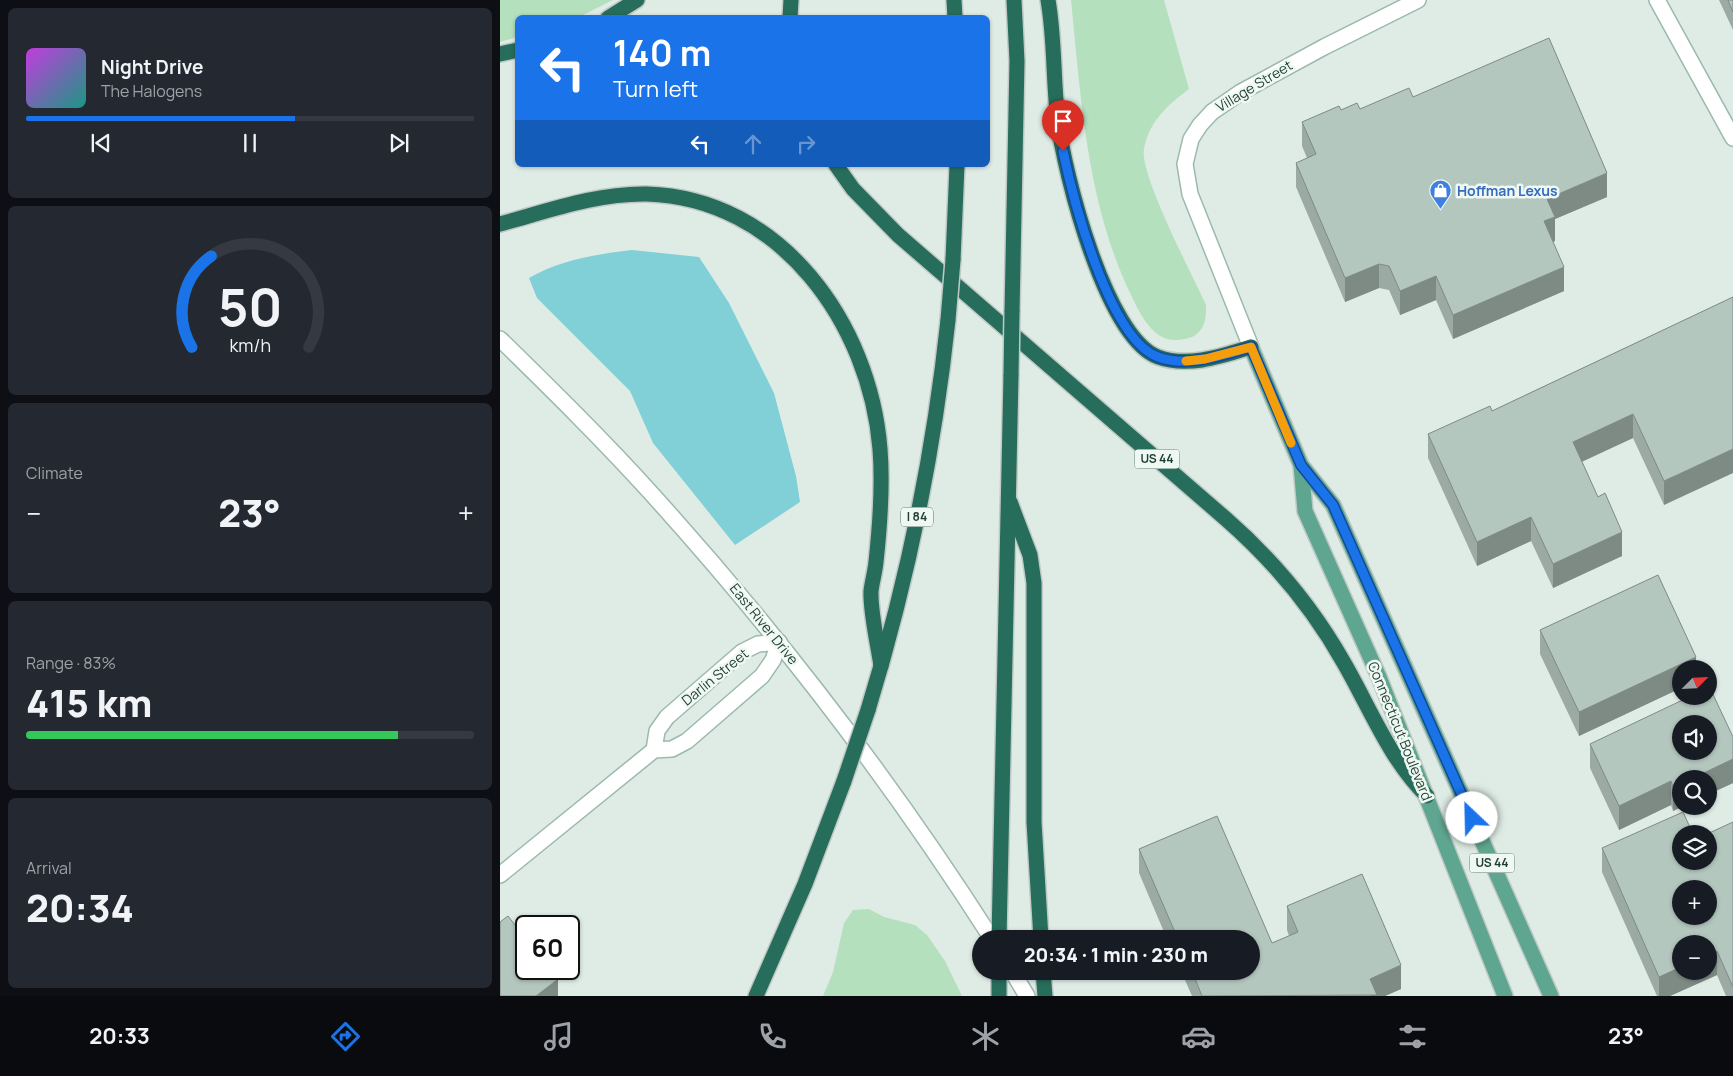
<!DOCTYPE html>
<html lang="en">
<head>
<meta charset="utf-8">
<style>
	:root { --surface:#171b24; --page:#242831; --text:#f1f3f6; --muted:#9ea1a6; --line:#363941; --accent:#1a73e8 }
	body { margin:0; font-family:Manrope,sans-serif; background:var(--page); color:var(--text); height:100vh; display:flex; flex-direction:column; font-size:19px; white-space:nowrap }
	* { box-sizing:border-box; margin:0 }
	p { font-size:16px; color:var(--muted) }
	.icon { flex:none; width:28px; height:28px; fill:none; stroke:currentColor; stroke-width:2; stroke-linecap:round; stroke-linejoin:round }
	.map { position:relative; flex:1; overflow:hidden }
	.side { display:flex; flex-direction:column; gap:8px; padding:8px; background:#0d0f14; width:500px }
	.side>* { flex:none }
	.top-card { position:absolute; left:15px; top:15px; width:475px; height:152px; border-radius:8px; box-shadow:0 1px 4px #0004; background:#1a73e8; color:#fff; overflow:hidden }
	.needle { width:32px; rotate:66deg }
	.buttons { position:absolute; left:1172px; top:660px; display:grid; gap:10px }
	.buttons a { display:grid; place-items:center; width:45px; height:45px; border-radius:50%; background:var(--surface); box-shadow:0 1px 4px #0004; font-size:25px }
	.speed { position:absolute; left:15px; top:915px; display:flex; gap:10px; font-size:25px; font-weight:700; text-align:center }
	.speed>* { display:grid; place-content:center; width:65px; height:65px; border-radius:50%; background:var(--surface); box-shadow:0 1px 4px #0004; line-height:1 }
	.speed .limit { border:2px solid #111; border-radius:8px; background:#fff; color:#111 }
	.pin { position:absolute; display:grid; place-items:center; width:42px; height:42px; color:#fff; margin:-51px -21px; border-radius:50% 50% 50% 0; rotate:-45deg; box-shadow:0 0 5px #0007 }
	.pin .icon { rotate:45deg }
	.me { position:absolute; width:55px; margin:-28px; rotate:336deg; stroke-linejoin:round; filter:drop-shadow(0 0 4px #0008) }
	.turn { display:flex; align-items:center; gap:18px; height:105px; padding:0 15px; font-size:22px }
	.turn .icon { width:65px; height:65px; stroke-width:2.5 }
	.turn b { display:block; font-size:35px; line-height:42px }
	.lanes { display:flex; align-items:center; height:48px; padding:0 15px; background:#0003; justify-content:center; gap:25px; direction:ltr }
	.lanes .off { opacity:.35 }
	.big { font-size:38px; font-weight:800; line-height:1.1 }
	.side .card { flex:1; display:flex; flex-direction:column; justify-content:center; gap:8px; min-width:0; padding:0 18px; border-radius:8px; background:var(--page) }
	.side .dial { align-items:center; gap:0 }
	.dial svg { height:130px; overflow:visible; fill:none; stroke:var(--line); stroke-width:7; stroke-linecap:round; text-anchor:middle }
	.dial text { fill:var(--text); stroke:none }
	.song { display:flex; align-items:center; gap:15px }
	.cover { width:60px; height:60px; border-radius:8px; background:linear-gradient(135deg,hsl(290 70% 55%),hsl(170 70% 35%)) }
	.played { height:5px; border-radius:2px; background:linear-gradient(90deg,var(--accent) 60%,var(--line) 60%) }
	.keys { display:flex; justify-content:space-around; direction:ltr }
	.heat { display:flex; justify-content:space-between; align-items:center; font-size:28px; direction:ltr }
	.charge { height:8px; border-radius:4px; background:linear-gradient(90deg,#34c759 83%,var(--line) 0) }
	.trip { position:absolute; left:472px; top:930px; width:288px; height:50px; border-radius:25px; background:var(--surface); box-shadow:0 1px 4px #0004; font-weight:800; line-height:50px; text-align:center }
	.dock { display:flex; height:80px; justify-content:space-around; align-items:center; background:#090b0e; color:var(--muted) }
	.dock .icon { width:35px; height:35px }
	.dock .active { color:var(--accent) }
	.dock b { font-size:22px; color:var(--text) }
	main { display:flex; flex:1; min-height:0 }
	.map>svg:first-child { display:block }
	.green { fill:#b5e0be }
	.water { fill:#81cfd7 }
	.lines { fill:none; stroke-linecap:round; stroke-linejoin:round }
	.secondary-casing { stroke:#9cb9ad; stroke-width:18 }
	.primary-casing { stroke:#c0c9c6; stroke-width:18 }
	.highway-casing { stroke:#c0c9c6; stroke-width:18 }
	.secondary { stroke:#fff; stroke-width:15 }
	.primary { stroke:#5fa690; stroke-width:15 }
	.highway { stroke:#276d5b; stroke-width:15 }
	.highway-bridge-casing { stroke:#c0c9c6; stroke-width:18; stroke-linecap:butt }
	.highway-bridge { stroke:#276d5b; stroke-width:15 }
	.wall { fill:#9baba3 }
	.shaded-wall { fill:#7e8b85 }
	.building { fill:#b4c7be; stroke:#7e8b85; fill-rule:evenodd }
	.route-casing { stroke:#114b97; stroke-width:12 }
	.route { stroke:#1a73e8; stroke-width:9 }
	.slow { stroke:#f59e0b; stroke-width:9 }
	.labels { text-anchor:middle; stroke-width:5; stroke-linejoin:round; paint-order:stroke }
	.shield { fill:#f0f8f3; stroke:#5d766d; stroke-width:1 }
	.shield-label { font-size:12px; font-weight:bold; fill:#1e3e33 }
	.street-label { font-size:14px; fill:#1e3e33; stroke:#f0f8f3 }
	.shop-label { font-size:14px; font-weight:bold; fill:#366cbe; stroke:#f0f8f3; text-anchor:start }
</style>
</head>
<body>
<main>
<section class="side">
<div class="card">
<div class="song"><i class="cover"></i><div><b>Night Drive</b><p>The Halogens</p></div></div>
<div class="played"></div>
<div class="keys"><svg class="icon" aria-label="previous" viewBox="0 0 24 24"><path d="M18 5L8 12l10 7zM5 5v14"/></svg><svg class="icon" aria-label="pause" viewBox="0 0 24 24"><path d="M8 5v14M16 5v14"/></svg><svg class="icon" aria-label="next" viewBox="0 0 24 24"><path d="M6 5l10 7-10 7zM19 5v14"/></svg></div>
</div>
<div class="card dial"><svg viewBox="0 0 100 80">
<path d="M14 69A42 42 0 1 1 86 69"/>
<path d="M14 69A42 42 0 0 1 26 13" stroke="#1a73e8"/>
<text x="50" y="56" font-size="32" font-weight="700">50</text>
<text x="50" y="72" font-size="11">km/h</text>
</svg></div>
<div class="card"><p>Climate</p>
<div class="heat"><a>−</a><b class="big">23°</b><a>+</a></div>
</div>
<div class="card"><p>Range · 83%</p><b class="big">415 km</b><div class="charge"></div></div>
<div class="card"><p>Arrival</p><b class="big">20:34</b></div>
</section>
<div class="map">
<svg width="1233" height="996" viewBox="0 0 1233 996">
	<rect width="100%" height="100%" fill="#dfece5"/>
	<g class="green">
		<polygon points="0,0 113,0 79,17 18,18 17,37 0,42"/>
		<path d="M571 0H664L689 89C668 105 649 121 644 149 639 174 693 276 706 305 706 316 706 325 698 333 692 339 681 340 673 340 652 339 639 312 631 295 587 204 581 100 571 0Z"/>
		<polygon points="369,909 384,917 415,925 427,935 445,961 462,996 323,996 333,972 344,923 353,910"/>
	</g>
	<path class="water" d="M132 250 199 257 229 303 274 393 296 476 300 502 235 545 153 443 130 391 37 298 29 278C60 260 97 254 132 250Z"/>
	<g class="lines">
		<defs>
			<g id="secondary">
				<polyline points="1157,0 1233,138"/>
				<path d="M0 339C51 389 102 439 150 492 276 631 391 781 492 939"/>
				<polyline points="751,347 690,194 685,164 691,139 700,125 712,112 741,92 824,47 918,0"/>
				<polyline points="154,750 157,731 167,717 242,652 258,644 279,642"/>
				<polyline points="0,875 154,750 172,749 187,741 262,676 273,660 279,642"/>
				<polyline points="512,971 527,996"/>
			</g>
			<g id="primary">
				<polyline points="751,347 801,465 805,511 879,677 1005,996"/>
				<polyline points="801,465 833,505 1051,996"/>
			</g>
			<g id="highway">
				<polyline points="454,0 455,18"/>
				<path d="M548 0C555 40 553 81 558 121 564 173 606 338 658 357 688 368 722 356 751 347"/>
				<polyline points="108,18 137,0"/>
				<polyline points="290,18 291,0"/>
				<polyline points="0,54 18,50"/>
				<path d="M336 165 353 189 398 235 726 519C774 561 813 608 844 663 870 708 890 760 927 796"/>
				<path d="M0 224C48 211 97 193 147 194 281 198 370 324 380 449 383 486 380 525 376 562 375 572 372 582 371 591 370 611 378 645 381 666"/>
				<polyline points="453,260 457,165"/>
				<polyline points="512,312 517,61 514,0"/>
				<polyline points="510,502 530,555 534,583 534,822 541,939"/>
				<path d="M368 710C407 583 434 452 448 320"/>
				<polyline points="499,939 511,375"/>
				<polyline points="543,971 545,996"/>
				<polyline points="256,996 305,884 344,781"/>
				<polyline points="499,996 499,971"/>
			</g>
		</defs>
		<use href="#secondary" class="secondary-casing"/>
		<use href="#primary" class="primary-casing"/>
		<use href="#highway" class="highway-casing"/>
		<use href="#secondary" class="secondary"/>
		<use href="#primary" class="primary"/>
		<use href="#highway" class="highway"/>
		<defs>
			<g id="highway-bridge">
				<polyline points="448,320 453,260"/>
				<polyline points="511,375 512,312"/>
				<polyline points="344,781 368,710"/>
			</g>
		</defs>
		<use href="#highway-bridge" class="highway-bridge-casing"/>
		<use href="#highway-bridge" class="highway-bridge"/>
	</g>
	<g class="wall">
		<polygon points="1219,0 1233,0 1233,30"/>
		<polygon points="913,97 1107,197 1055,219 1055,241 1053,242 1064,291 953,339 936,300 900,315 889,290 879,288 845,302 796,187 796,163 807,158 802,146 802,122 841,110 860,109"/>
		<polygon points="1233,297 1164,505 1133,438 1082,461 1122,556 1053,588 1031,541 977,566 928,458 928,434 992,411"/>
		<polygon points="1040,630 1196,669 1181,669 1181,688 1079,736 1040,654"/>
		<polygon points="1233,737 1233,783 1173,811 1171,805 1119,830 1090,768 1090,744"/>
		<polygon points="1233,822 1233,996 1226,996 1217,975 1170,996 1157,996 1102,872 1102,848 1181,861"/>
		<polygon points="639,849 772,943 789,936 787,930 787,906 901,989 885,996 692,996 681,971 751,971 751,939 667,939 639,873"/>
	</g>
	<g class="shaded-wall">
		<polygon points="1107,173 1107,197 1055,219 1055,241 1044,245 1044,221 1047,199"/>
		<polygon points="879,264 879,288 845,302 845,278"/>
		<polygon points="1064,267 1064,291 953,339 953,315"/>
		<polygon points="936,276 936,300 900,315 900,291"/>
		<polygon points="1133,414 1133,438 1073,466 1073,442"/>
		<polygon points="1233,449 1233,473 1164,505 1164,481"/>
		<polygon points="1031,517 1031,541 977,566 977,542"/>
		<polygon points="1122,532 1122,556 1053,588 1053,564"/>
		<polygon points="1196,657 1196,669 1181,669 1181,688 1079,736 1079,712"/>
		<polygon points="1233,759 1233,783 1209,794 1209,779 1191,779"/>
		<polygon points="1171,781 1171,805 1119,830 1119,806"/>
		<polygon points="1181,783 1181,806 1183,806 1173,811 1173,787"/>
		<polygon points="1217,951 1217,975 1170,996 1159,996 1159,977 1181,967 1181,971 1209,971 1209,955"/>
		<polygon points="901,965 901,989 885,996 870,996 870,979"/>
		<polygon points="58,979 58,996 36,996"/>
	</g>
	<g class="building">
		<polygon points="1228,0 1233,0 1233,12"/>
		<polygon points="1049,38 1107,173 1047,199 1055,217 1044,221 1064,267 953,315 936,276 900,291 889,266 879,264 845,278 796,163 816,154 802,122 839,106 841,110 857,103 860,109 909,88 913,97"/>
		<polygon points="1233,297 1233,449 1164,481 1133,414 1073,442 1098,497 1105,493 1122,532 1053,564 1031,517 977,542 928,434 990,406 992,411"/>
		<polygon points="1158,575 1196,657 1079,712 1040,630"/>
		<path d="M1209 688H1210L1233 737V759L1191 779H1181V783L1173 787 1171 781 1119 806 1090 744 1191 696H1209ZM1181 724H1209V751H1181Z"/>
		<path d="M1183 812 1193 834H1181V861H1209V834H1207L1233 822V987L1217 951 1209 955V944H1181V967L1159 977 1102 848ZM1181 889H1209V916H1181Z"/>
		<polygon points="717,816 772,943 798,932 787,906 862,874 901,965 870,979 877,995 702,996 692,971 751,971 751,939 678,939 639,849"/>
		<polygon points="8,916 26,939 26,969 50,969 58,979 36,996 0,996 0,922"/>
	</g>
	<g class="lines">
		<defs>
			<path id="route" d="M563 151C573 199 609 339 658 357 688 368 722 355 751 347L801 465 833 505 972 818"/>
		</defs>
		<use href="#route" class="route-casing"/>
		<use href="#route" class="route"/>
		<polyline class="slow" points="686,361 705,359 751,347 791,443"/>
	</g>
	<defs>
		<symbol id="shop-pin" viewBox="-11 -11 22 30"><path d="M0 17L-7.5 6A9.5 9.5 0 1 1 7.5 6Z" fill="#3f7fe0" stroke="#f0f8f3"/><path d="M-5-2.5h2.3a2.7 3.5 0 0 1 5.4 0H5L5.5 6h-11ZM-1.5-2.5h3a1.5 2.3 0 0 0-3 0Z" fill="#fff"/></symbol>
	</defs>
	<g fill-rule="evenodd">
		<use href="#shop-pin" x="928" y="178" width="25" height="34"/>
	</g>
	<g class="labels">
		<g class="shield">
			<rect x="634.5" y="449.5" width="45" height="19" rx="4"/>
			<rect x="401" y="507.5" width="32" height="19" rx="4"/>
			<rect x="969.5" y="853.5" width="45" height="19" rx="4"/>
		</g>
		<g class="shield-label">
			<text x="657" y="463">US 44</text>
			<text x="417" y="521">I 84</text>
			<text x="992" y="867">US 44</text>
		</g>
		<g class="street-label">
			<text transform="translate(754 86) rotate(-31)" y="5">Village Street</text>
			<text transform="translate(264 624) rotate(51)" y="5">East River Drive</text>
			<text transform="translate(215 677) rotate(-39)" y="5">Darlin Street</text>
			<text transform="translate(900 731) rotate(68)" y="5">Connecticut Boulevard</text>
		</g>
		<g class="shop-label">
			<text x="957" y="196">Hoffman Lexus</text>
		</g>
	</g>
</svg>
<div class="buttons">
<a><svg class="needle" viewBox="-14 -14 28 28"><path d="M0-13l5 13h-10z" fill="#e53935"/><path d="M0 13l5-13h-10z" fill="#9ea1a6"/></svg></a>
<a><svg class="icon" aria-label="sound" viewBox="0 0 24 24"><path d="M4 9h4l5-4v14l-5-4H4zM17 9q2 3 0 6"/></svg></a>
<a><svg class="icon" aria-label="search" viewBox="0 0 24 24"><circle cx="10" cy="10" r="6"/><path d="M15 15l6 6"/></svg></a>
<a><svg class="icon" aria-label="layers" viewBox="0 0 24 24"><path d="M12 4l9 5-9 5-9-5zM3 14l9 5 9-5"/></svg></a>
<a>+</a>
<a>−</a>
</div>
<div class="speed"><div class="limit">60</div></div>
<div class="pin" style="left:563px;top:151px;background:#d93025"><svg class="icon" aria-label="arrive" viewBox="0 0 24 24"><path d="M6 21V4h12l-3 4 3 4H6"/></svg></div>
<svg class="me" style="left:972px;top:818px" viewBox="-20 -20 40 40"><circle r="19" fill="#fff"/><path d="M0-13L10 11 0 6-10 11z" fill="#1a73e8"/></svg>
<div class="trip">20:34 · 1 min · 230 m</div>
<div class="top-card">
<div class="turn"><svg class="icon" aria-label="left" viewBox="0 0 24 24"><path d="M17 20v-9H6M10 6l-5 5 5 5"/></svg><div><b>140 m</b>Turn left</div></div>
<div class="lanes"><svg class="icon" aria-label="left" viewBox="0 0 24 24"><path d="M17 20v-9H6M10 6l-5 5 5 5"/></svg><svg class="icon off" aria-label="ahead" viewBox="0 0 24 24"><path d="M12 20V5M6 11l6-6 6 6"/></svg><svg class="icon off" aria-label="right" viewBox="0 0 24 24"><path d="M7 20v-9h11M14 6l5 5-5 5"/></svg></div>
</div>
</div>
</main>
<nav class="dock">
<b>20:33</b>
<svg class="icon active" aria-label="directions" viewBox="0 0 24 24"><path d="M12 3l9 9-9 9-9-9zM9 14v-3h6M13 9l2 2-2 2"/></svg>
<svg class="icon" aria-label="music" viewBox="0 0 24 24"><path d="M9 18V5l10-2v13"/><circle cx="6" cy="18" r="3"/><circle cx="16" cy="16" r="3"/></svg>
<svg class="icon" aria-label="phone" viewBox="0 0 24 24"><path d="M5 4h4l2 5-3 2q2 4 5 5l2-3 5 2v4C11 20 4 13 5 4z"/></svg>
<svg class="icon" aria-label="climate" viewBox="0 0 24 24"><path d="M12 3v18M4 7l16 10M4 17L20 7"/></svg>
<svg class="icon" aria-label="car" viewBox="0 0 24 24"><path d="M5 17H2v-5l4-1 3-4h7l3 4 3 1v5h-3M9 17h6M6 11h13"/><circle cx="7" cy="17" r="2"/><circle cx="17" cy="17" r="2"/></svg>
<svg class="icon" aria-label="filters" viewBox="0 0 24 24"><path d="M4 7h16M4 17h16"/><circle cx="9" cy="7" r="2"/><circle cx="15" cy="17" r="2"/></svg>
<b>23°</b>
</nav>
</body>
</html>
